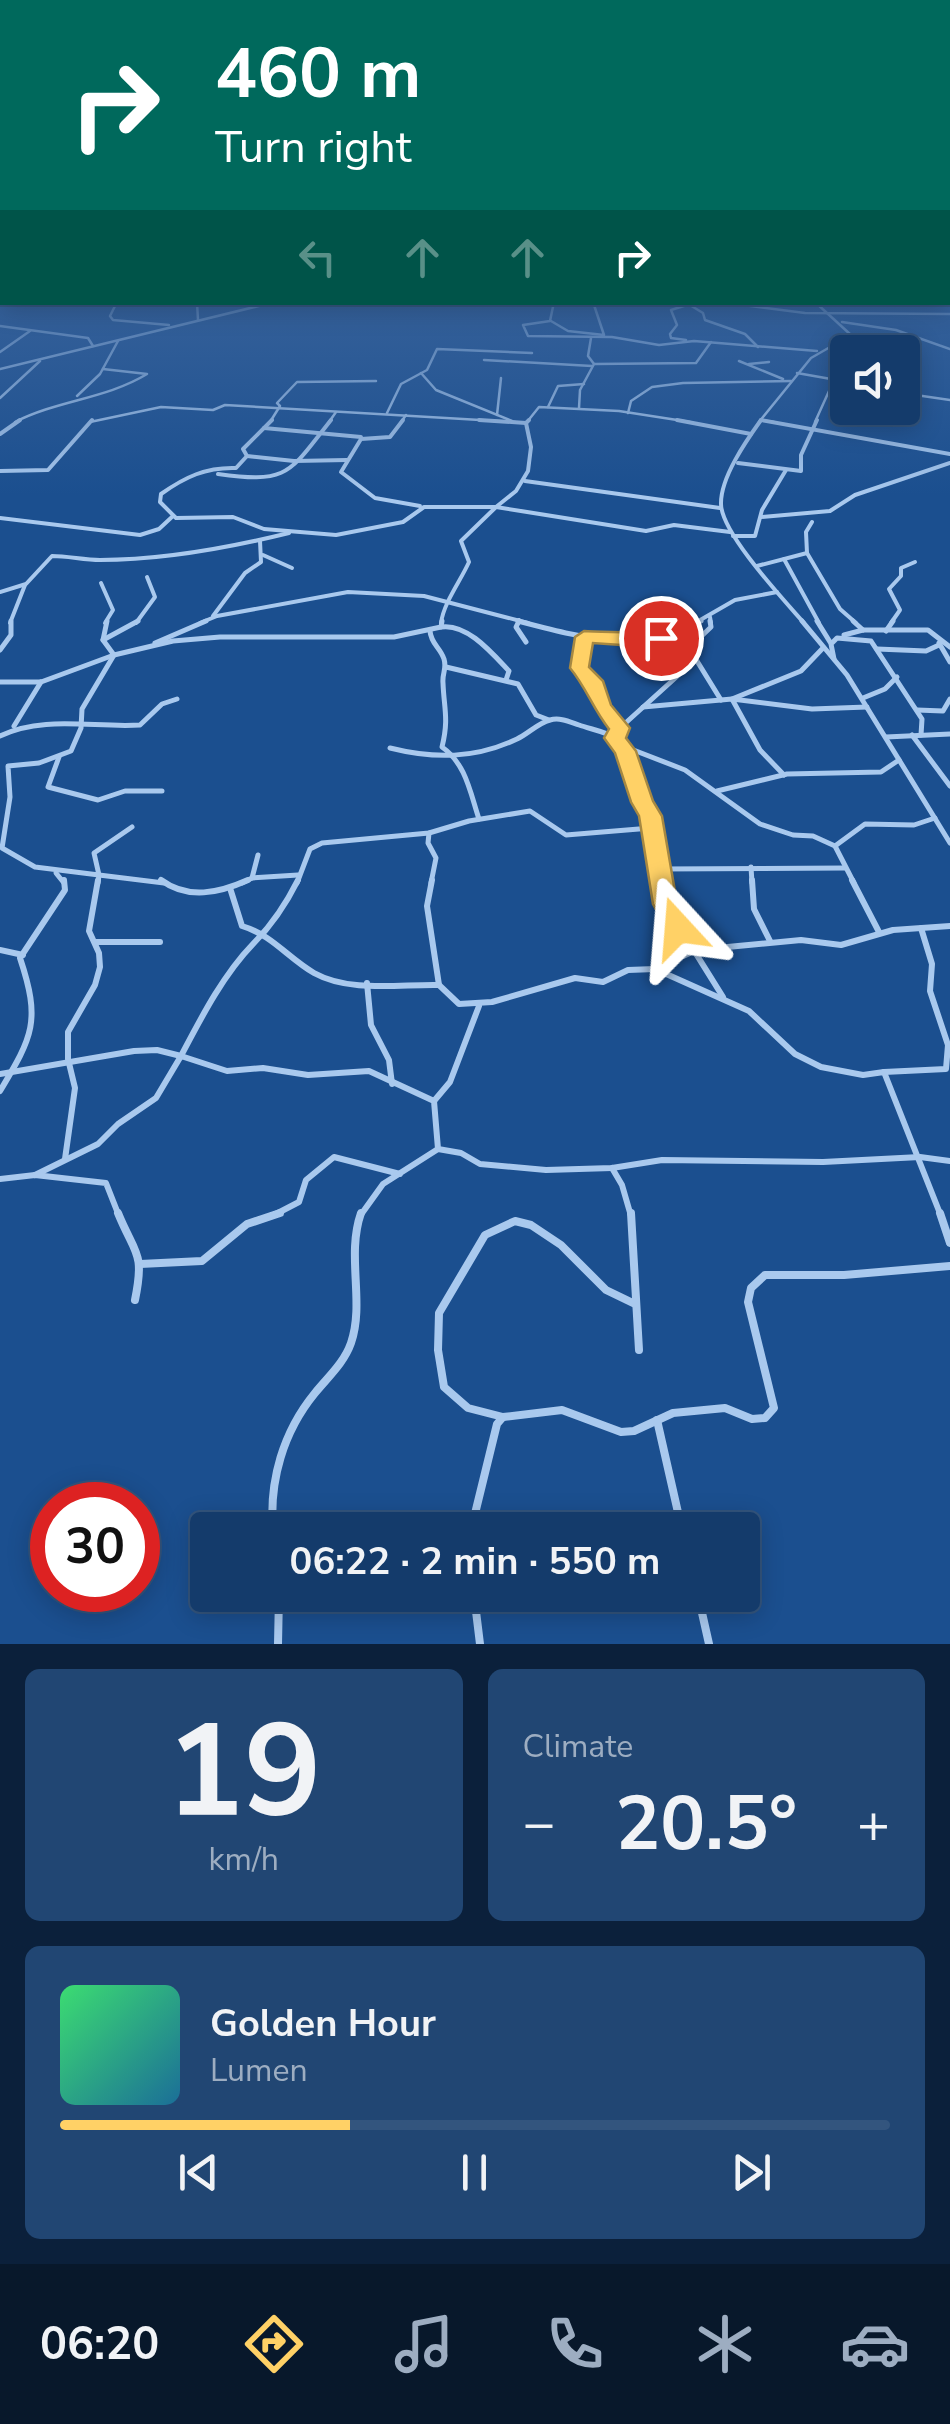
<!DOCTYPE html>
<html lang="en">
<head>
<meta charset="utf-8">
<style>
	:root { --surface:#143b6b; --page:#214673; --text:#f1f3f6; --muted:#9dadc1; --line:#33557e; --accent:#ffd166 }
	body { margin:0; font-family:"Nunito Sans",sans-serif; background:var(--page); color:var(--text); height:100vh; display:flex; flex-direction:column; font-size:38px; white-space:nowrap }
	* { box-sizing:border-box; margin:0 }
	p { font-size:32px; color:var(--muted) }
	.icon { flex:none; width:55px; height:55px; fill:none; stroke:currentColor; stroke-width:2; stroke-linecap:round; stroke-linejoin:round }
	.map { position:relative; height:1644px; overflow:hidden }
	.panel { display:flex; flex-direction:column; gap:25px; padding:25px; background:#0b203b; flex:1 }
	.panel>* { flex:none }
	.hud { position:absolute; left:0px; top:0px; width:950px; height:305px; box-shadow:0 5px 25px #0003,0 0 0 2px var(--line); background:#00695c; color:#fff; overflow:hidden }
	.controls { position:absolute; left:830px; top:335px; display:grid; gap:20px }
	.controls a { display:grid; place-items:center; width:90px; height:90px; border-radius:10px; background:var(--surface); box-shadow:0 5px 25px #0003,0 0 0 2px var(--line); font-size:50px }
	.speed { position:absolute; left:30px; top:1482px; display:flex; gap:20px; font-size:50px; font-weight:700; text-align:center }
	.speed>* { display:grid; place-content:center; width:130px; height:130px; border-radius:50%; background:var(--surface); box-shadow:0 5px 25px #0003,0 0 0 2px var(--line); line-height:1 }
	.speed .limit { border:15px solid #d22; background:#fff; color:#111 }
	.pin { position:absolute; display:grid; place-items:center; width:85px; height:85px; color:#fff; margin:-42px; border:5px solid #fff; border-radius:50%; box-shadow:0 2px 10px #0007 }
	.me { position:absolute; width:110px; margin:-55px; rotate:341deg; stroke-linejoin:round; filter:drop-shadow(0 0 8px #0008) }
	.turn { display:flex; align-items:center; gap:35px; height:210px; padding:0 50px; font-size:45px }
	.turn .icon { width:130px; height:130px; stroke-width:2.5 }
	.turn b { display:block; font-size:70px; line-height:85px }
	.lanes { display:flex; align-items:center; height:95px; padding:0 50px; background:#0003; justify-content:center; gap:50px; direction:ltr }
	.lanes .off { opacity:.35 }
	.big { font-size:75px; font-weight:700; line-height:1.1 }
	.panel .widget { flex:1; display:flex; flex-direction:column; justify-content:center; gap:15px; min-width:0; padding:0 35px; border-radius:15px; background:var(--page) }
	.panel .dial { align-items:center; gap:0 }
	.dial b { font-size:130px; line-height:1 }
	.song { display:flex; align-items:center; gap:30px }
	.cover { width:120px; height:120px; border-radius:15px; background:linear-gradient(135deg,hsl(140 70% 55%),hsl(200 70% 35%)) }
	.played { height:10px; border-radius:5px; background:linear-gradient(90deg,var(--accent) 35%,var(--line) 35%) }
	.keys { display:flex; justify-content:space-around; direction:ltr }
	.heat { display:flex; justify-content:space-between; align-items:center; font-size:55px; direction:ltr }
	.panel .tiles { flex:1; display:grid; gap:25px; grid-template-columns:1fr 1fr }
	.widget:last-child { grid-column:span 2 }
	.trip { position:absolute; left:190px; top:1512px; width:570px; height:100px; border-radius:10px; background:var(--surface); box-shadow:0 5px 25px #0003,0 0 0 2px var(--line); font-weight:700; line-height:100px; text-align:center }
	.menu { display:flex; height:160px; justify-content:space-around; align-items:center; background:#08182b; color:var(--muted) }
	.menu .icon { width:70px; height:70px }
	.menu .active { color:var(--accent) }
	.menu b { font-size:45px; color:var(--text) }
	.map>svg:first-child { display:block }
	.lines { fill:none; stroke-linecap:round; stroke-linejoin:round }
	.minor-far4 { stroke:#a9c9ee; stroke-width:2.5 }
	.minor-far3 { stroke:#a9c9ee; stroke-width:4 }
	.minor-far2 { stroke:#a9c9ee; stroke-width:5 }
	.minor-far1 { stroke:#a9c9ee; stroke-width:6 }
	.minor { stroke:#a9c9ee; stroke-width:8 }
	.route { fill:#ffd166; stroke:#a68842; stroke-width:2.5 }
</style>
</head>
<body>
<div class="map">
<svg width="950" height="1644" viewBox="0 0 950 1644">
	<rect width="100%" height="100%" fill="#1b4f8f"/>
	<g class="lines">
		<g class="minor-far4">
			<polyline points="117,302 110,316 113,320 169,325"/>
			<polyline points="197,302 198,320"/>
			<polyline points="554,302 550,321 523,325 528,336 612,337 659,345 694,341 817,351"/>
			<polyline points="685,302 703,313 705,320 745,334 758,347"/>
			<polyline points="720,302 805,313 950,314"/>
			<polyline points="551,321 568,331 604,335 593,302"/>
			<polyline points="842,322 896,330 950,349"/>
			<polyline points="0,326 88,338 93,346"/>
			<polyline points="686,340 671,338 670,334 677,325 671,310 687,305"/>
			<polyline points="0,352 30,331"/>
			<polyline points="484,360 592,366"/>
			<polyline points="739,361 783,379"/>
			<polyline points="594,364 696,363 711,342"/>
			<polyline points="749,364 769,362"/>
			<polyline points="0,369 275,302"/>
			<polyline points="421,373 436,390 512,421"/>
			<polyline points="797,373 848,382"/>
			<polyline points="902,393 950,400"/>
			<polyline points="77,396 100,374 118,341"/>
			<polyline points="0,398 40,361"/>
			<polyline points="548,407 558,386 584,384"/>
			<polyline points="579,408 580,390 594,364 588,356 591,338"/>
			<polyline points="387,413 401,384 427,370 437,349 532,353"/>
			<polyline points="628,413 631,401 652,387 683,383 791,381"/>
			<polyline points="497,415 501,378"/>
			<polyline points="761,420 774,422"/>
			<path d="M15 422C58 400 106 399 147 374L103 369"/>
			<polyline points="90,422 161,407 213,410 225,405 515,422"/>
			<polyline points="270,422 280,406 277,403 297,382 376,381"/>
			<polyline points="329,422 336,412"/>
			<polyline points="401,422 406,415"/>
			<polyline points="527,422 539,407 619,411 690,422"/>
			<polyline points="759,422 811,358 851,335 815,302"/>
			<polyline points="815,422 834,380"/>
		</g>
		<g class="minor-far3">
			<polyline points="272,420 243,449 247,456 294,461 347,460"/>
			<polyline points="403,420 390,437 361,439 341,472 375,498 420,506"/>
			<polyline points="479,420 526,423"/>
			<polyline points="677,420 751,434"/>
			<path d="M761 420C746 441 721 477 721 503 720 532 784 600 804 623"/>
			<polyline points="761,420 950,454"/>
			<polyline points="526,423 529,420"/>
			<polyline points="264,428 361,437"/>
			<polyline points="0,434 20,420"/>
			<path d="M247 456 236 468C206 467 185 477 161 494L160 502 176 518 233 517 264 529 336 535 403 522 424 507H496L516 491 528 471 531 447 526 423"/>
			<polyline points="738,463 801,471 801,455 817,420"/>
			<polyline points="0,471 48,470 92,420"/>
			<path d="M218 474C289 484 289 473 331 420"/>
			<polyline points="525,481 720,508"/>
			<polyline points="761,517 830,511 855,495 950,463"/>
			<polyline points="0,518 140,535 159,529 173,516"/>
			<polyline points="733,536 755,536 762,510 786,470"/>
			<polyline points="807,553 840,609 856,623"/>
			<polyline points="263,555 292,568"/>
			<polyline points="784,559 819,623"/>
			<polyline points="757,566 807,553 806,532 812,522"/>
			<polyline points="101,583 113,610 105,623"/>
			<path d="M0 592 26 584 52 556C68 556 84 560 100 560 162 560 228 548 289 533"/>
			<polyline points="213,616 245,573 261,562 260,541"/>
			<polyline points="710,617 711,623"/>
			<polyline points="10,623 25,585"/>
			<polyline points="136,623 155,597 147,577"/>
			<polyline points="200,623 217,616 348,592 424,596 528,623"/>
			<path d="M441 623C444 602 460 582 469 562L461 541 496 507 646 531 674 525 730 532"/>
			<polyline points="518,623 519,620"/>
			<polyline points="695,623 735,600 777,592"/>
			<polyline points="891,623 900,610 889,589 901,576 901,568 915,562"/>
		</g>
		<g class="minor-far2">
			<path d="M518 621C591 640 630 651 701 621"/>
			<polyline points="519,621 516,627 526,642"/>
			<polyline points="710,621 711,627 689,648 721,700"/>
			<polyline points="802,621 847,675 950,843"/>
			<polyline points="817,621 830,642"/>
			<polyline points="853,621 863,630"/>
			<path d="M441 627C467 623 492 653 509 671L506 680"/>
			<path d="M430 631C431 644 440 647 444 659 447 669 442 673 443 683 444 709 449 719 442 747 466 764 470 792 479 819"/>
			<polyline points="886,631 893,621"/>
			<polyline points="844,635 863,630 928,630 950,647"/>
			<polyline points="585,637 579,668 593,681 602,707 620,728 616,738"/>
			<polyline points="103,640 138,621"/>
			<polyline points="155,643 206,621"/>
			<polyline points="939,643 950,662"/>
			<polyline points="877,649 926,651 939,645"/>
			<polyline points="0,650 11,635 11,621"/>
			<polyline points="834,659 831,644 837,638 871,641 922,719 921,735"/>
			<polyline points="446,667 518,684 536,715 549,720"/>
			<polyline points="0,682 41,682 114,655 173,641 220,637 394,637 441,627 442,621"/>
			<polyline points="863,698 885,689 897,677"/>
			<polyline points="643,707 732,699 812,709 867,707"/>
			<polyline points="917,710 943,711 950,699"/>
			<polyline points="14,726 41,682"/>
			<polyline points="620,728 694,661"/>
			<polyline points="912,735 950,786"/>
			<path d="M0 736C43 715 94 728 140 725L162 704 177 699"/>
			<polyline points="886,737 950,734"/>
			<polyline points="623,746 685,770 760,824 793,835 813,836 835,846 854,883"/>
			<path d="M390 748C434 759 475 759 517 739 528 734 538 723 550 720 560 717 570 722 579 725 590 729 607 732 615 738 638 756 657 853 662 883"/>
			<polyline points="59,757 48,787 98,800 125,791 162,791"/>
			<polyline points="784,775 760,750 732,699 801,671 823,648"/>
			<polyline points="717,791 787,774 881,772 899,760"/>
			<polyline points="132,827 94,853 99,875 164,883"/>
			<polyline points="429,833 428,843 436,858 431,883"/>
			<polyline points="835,846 865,824 914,825 935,818"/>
			<polyline points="751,867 752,883"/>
			<polyline points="660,869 845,868"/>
			<polyline points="56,873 64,883"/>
			<polyline points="252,878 298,875"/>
			<polyline points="98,883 99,875 35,867 2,848 10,797 8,766 39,763 71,751 81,728 82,709 114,655 103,640 107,621"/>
			<polyline points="242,883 252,878 258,855"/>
			<polyline points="297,883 310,849 322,843 429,833 469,821 530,811 566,835 651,828"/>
		</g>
		<g class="minor-far1">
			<path d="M161 880C188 900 219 893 248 880"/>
			<polyline points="432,880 427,906 439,985 459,1004 492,1002 575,978 603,982 628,970 655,969 749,1011 795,1054 821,1067 863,1075 884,1072 941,1216"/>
			<polyline points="661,880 665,904 723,997"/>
			<polyline points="752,880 754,909 770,941"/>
			<polyline points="852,880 879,932"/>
			<path d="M230 888 242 926C272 935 288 958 314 973 350 993 400 984 439 985"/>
			<polyline points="95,942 160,942"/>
			<polyline points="0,950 23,955"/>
			<polyline points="657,968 696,950 801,940 841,945 893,930 950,926"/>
			<polyline points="367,983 371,1025 389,1060 392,1084"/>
			<polyline points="884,1072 946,1069 948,1045 930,991 932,964 921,928"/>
			<path d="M0 1074 134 1051 157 1050 181 1056C201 1018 223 975 253 944 272 925 286 904 298 880"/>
			<path d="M0 1091C33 1036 41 1021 20 958L65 890 64 880"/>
			<polyline points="434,1101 450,1082 479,1006"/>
			<polyline points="65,1159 75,1088 68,1059 68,1032 95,985 100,967 99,953 89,931 98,880"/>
			<polyline points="612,1168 622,1185 631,1216"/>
			<polyline points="35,1175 98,1144 118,1124 156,1098 181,1056 227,1071 263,1068 308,1075 369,1071 434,1101 438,1149 461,1153 480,1164 546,1170 612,1168 662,1160 823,1162 920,1157 950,1161"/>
			<polyline points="0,1179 35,1175 106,1183 119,1216"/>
			<polyline points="272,1216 299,1202 306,1180 334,1157 400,1174"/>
			<polyline points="360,1216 383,1184 438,1149"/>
		</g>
		<g class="minor">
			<path d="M118 1213C135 1255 145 1251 135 1300"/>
			<polyline points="631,1213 639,1350"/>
			<polyline points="940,1213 950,1243"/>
			<polyline points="140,1264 202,1261 247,1224 280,1213"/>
			<polyline points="503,1417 468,1408 444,1387 438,1350 439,1313 485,1235 515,1221 531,1225 561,1245 606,1290 635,1304"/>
			<polyline points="657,1420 682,1530"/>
			<path d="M273 1530C269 1481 283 1432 315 1393 328 1377 344 1363 351 1343 365 1302 346 1256 361 1213"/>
			<polyline points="471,1530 497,1424 503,1417 562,1410 621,1432 634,1431 673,1413 725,1408 752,1419 765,1418 774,1408 748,1302 751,1288 765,1275 844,1275 950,1266"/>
			<polyline points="474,1595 480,1644"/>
			<polyline points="698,1595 709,1644"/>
			<polyline points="278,1644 279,1595"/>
		</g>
	</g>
	<linearGradient id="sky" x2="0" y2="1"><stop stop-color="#0f2b4f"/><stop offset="0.54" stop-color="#39639b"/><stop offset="1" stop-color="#39639b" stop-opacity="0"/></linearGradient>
	<rect width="950" height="495" fill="url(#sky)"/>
	<path class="route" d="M584 631C603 633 660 630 671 638L668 642 636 646 593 643 589 667 603 681 611 705 630 728 626 738 636 751 653 801 662 816 677 903 691 928 687 934H670L653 904 639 816 631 802 615 753 604 738 609 729C593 709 586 687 570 668L575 637Z"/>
</svg>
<div class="controls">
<a><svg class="icon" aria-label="sound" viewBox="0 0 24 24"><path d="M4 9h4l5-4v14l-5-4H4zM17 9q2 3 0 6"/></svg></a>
</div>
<div class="speed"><div class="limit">30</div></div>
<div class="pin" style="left:661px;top:638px;background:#d93025"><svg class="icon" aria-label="arrive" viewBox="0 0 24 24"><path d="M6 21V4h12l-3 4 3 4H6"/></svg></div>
<svg class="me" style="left:678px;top:928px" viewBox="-20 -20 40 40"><path d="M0-17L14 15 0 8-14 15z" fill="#ffd166" stroke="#fff" stroke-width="4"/></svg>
<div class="trip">06:22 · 2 min · 550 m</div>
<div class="hud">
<div class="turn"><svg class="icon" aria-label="right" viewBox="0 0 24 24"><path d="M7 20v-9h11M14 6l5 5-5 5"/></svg><div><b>460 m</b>Turn right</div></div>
<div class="lanes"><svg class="icon off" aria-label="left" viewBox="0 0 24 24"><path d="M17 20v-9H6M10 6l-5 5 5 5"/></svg><svg class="icon off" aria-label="ahead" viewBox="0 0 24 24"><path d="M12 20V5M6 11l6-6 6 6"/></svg><svg class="icon off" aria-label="ahead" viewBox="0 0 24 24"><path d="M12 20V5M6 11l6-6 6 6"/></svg><svg class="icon" aria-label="right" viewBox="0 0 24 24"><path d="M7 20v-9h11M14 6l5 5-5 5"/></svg></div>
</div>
</div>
<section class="panel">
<div class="tiles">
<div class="widget dial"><b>19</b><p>km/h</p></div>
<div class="widget"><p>Climate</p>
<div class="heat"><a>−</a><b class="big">20.5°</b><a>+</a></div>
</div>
<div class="widget">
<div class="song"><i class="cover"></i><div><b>Golden Hour</b><p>Lumen</p></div></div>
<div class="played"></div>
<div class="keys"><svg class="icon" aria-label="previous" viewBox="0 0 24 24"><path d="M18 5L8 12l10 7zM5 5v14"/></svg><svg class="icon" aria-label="pause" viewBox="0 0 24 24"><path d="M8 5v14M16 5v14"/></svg><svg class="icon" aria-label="next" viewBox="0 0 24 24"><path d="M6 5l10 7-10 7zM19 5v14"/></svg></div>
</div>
</div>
</section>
<nav class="menu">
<b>06:20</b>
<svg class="icon active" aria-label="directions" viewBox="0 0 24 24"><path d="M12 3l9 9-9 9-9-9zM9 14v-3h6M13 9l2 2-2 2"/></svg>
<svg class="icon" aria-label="music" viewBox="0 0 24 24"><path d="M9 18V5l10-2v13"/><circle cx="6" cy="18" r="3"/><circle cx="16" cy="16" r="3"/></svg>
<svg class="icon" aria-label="phone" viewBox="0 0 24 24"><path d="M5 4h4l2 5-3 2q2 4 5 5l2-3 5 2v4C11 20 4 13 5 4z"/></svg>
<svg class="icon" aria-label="climate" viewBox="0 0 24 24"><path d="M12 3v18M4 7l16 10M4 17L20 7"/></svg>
<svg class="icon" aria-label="car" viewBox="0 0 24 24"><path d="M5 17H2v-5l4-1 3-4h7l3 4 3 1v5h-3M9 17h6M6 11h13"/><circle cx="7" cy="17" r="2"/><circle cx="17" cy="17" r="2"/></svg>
</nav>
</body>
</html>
